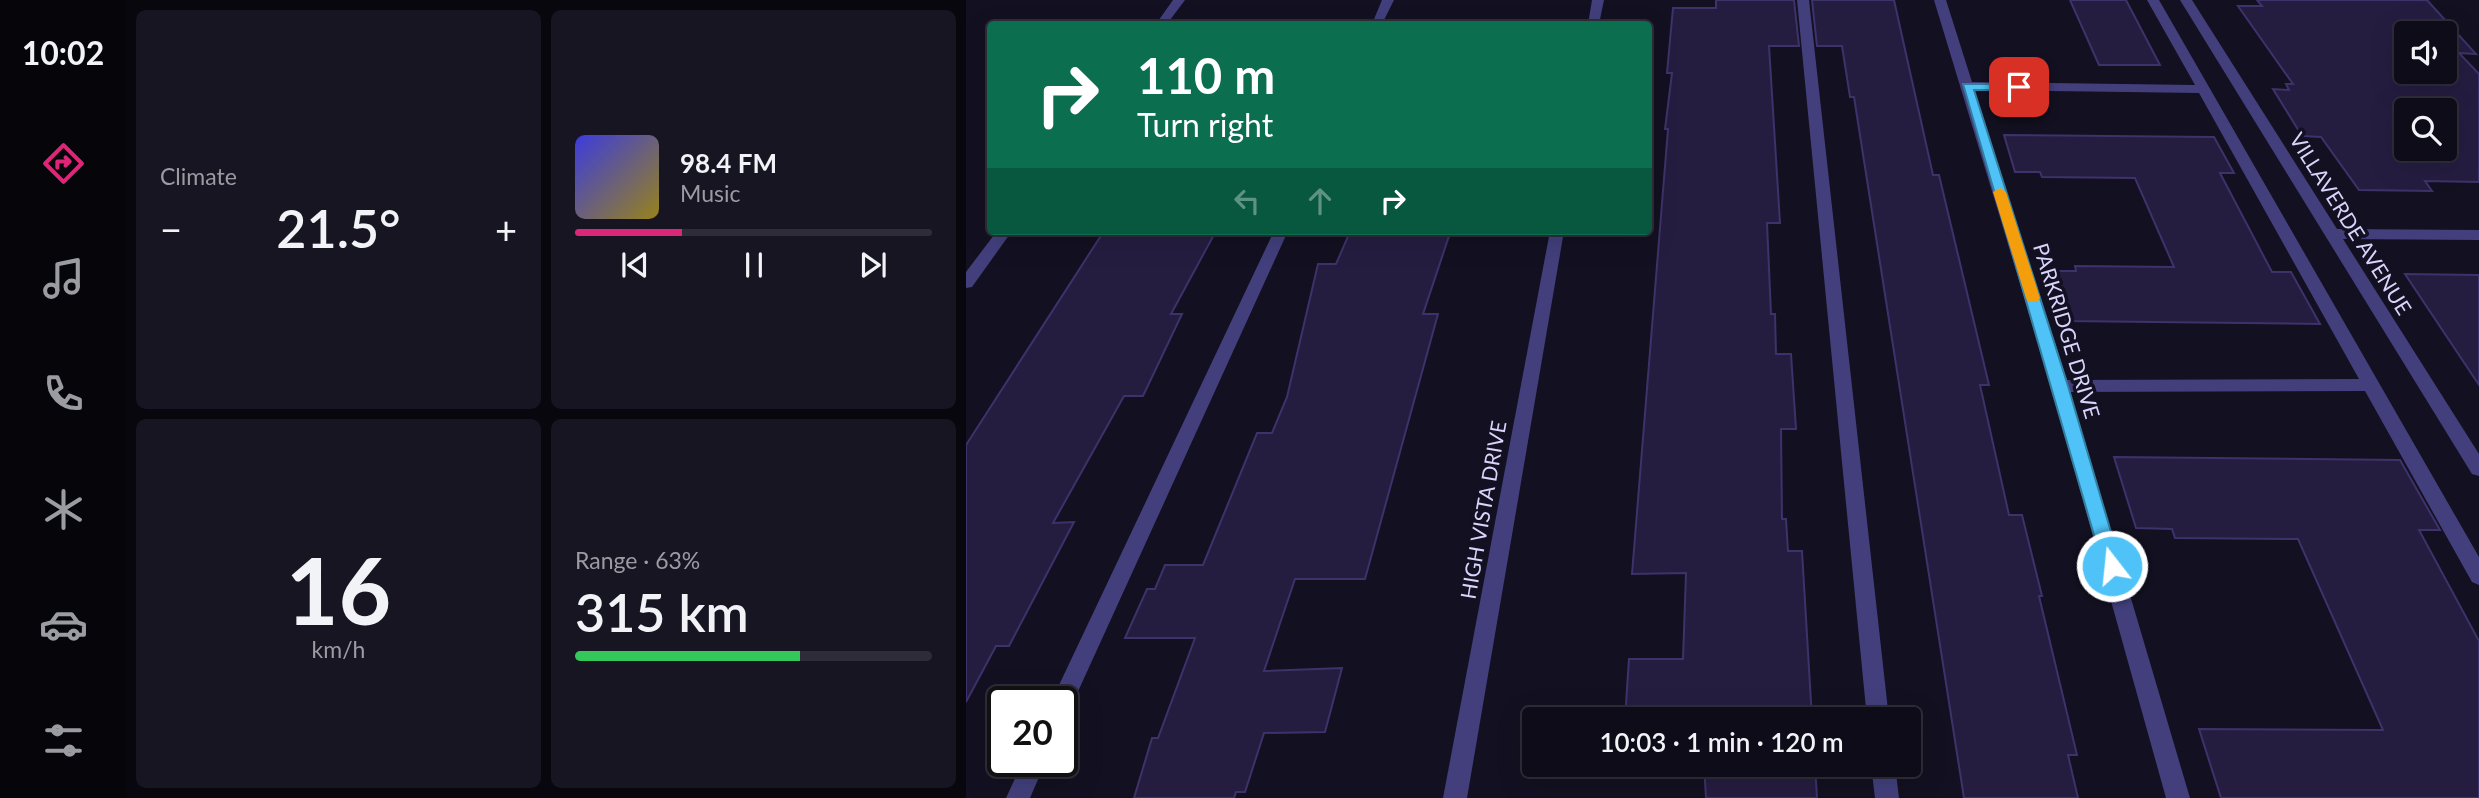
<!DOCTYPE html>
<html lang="en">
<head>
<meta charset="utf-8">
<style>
	:root { --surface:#0e0c19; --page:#171522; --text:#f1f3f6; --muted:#9b9ba2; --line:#2e2c38; --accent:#db2777 }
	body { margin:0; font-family:Lato,sans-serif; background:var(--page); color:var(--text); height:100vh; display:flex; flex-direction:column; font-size:26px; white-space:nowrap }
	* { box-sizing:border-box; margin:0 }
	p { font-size:23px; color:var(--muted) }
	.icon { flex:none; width:38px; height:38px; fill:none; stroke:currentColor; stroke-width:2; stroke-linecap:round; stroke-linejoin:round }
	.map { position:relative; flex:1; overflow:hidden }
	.details { display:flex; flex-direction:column; gap:10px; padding:10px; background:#08070e; width:840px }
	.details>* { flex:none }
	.top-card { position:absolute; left:21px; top:21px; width:665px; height:214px; border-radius:7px; box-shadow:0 7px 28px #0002,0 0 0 2px var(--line); background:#0b6e4f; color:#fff; overflow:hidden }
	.tools { position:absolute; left:1428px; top:21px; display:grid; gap:14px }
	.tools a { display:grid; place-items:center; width:63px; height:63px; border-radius:7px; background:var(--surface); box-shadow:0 7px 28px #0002,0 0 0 2px var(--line); font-size:35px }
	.speed { position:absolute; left:21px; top:686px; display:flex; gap:14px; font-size:35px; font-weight:700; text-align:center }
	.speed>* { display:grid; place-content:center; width:91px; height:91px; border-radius:50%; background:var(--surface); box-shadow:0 7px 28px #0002,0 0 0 2px var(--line); line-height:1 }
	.speed .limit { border:4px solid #111; border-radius:10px; background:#fff; color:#111 }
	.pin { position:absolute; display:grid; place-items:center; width:60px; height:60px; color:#fff; margin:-30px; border-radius:14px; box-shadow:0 4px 10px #0006 }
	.me { position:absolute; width:77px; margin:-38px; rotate:344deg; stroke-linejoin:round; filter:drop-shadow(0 0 5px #0008) }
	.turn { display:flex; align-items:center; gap:24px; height:147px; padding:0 35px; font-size:32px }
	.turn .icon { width:91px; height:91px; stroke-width:2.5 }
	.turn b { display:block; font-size:49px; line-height:60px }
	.lanes { display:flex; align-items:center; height:66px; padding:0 35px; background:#0003; justify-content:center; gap:35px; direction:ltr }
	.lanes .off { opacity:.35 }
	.big { font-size:52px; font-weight:600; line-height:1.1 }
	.details .tile { flex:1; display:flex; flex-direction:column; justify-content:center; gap:10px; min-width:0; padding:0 24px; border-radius:10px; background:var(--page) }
	.details .dial { align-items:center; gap:0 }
	.dial b { font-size:91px; line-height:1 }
	.song { display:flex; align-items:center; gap:21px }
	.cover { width:84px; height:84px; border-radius:10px; background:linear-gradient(135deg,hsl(240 70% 55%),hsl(50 70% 35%)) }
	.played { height:7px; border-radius:4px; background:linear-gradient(90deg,var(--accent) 30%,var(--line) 30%) }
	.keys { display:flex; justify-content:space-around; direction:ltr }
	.heat { display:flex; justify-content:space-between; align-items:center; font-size:38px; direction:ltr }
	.charge { height:10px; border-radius:5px; background:linear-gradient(90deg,#34c759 63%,var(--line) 0) }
	.details .tiles { flex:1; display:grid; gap:10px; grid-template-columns:repeat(2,1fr) }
	.trip { position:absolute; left:556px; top:707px; width:399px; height:70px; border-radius:7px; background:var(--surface); box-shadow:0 7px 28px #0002,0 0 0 2px var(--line); font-weight:600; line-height:70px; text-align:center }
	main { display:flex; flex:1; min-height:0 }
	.dock { display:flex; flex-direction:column; width:126px; justify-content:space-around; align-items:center; background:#06050a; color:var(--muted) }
	.dock .icon { width:49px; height:49px }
	.dock .current { color:var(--accent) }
	.dock b { font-size:32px; color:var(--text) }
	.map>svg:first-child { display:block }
	.building { fill:#251d40; stroke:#3e326a; stroke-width:2; fill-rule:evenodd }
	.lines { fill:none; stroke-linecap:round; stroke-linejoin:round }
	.lane { fill:#423f7c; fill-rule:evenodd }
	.street { fill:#423f7c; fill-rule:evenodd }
	.route { fill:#4fc3f7; stroke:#337fa1; stroke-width:2 }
	.slow { fill:#f59e0b }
	.labels { text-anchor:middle; stroke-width:7; stroke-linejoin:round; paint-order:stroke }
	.street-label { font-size:21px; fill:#d9d4fb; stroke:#131021 }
</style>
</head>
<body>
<main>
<nav class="dock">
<b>10:02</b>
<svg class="icon current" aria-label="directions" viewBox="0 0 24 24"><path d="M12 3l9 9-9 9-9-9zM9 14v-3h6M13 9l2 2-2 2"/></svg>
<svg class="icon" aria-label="music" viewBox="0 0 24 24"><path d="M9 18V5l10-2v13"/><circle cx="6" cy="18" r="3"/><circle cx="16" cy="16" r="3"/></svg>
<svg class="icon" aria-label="phone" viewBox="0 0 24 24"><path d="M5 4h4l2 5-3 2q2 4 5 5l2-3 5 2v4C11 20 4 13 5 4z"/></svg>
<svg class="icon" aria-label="climate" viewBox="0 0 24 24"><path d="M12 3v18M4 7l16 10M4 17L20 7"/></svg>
<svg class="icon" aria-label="car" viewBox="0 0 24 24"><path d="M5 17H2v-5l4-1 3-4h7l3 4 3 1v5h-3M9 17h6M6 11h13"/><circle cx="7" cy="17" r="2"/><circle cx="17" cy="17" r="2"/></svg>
<svg class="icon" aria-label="filters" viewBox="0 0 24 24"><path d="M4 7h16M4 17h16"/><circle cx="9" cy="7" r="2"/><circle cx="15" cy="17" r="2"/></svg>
</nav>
<section class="details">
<div class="tiles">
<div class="tile"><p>Climate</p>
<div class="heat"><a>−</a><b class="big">21.5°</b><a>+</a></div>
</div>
<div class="tile">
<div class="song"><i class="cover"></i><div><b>98.4 FM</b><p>Music</p></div></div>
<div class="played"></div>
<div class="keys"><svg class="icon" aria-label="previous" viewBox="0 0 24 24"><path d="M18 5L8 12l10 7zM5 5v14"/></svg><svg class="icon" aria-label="pause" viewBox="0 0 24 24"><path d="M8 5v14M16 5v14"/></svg><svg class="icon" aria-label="next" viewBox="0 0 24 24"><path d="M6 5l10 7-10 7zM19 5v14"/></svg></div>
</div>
<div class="tile dial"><b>16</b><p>km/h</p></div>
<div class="tile"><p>Range · 63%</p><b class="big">315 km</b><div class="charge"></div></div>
</div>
</section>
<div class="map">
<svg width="1513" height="798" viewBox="0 0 1513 798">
	<rect width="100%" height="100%" fill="#131021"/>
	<g class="building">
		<polygon points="750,0 828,0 833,46 803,46 814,223 801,223 805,314 809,314 810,354 825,354 830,429 815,429 816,519 820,519 822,551 836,551 846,719 659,719 663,659 717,659 720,573 666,574 702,129 699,129 706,73 701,73 707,8 750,8"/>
		<polygon points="846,0 928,0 967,175 973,175 1023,385 1014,385 1043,515 1056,515 1076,596 1073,596 1111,755 1102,755 1112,798 998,798 888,97 884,97 876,46 851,46"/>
		<polygon points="1104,0 1160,0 1194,65 1133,65"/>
		<path d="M1291 0H1461L1510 54 1493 53 1513 74V182L1459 181 1466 191 1393 190 1355 137 1336 136 1307 89 1323 90 1320 84H1327L1272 6H1296ZM1440 33H1479V72H1440ZM1440 110H1479V149H1440Z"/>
		<polygon points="1038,135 1248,137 1268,173 1254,173 1306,272 1325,272 1354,324 1100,321 1084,271 1110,271 1109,266 1208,267 1169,178 1076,177 1074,172 1049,172"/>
		<polygon points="138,231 250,231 205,314 216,314 177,396 158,396 87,523 108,522 43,646 30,646 0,702 0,445"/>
		<polygon points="383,234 483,236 457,314 472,314 399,579 329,579 298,671 376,668 359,732 298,733 279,792 270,792 268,798 168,798 186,738 192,738 229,638 159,638 181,589 189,589 199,565 237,565 291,433 306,433 321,397 352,264 370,264"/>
		<polygon points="1439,274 1513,275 1513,385"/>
		<polygon points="1148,457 1434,460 1474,530 1453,530 1513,641 1513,798 1255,798 1233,729 1417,730 1332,539 1209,538 1206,529 1170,528"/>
		<polygon points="738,765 849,765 851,798 740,798"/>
	</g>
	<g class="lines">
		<g class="lane">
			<polygon points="416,0 428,0 416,24 406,24"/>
			<polygon points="831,0 843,0 923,719 901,719"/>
			<path d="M968 0H980L1006 82 1229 85 1181 0H1193L1513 557V585L1506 582 1399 391 1104 392 1224 798H1200L1085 386ZM1008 90 1233 93 1393 379 1101 380Z"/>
			<polygon points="1214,0 1226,0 1371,229 1513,230 1513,240 1377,239 1513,454 1513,476 1506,474"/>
			<polygon points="308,231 322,231 104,709 96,712 96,702 85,702"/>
			<polygon points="57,761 80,761 64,798 40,798"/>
			<polygon points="905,765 929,765 933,798 909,798"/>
		</g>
		<g class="street">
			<polygon points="207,0 219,0 201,24 190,24"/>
			<polygon points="626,0 638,0 633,24 622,24"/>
			<polygon points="31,231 46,231 6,287 0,288 0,272"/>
			<polygon points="584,231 598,231 501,798 477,798"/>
		</g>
	</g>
	<polygon class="route" points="997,84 1053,84 1059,87 1053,90 1008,90 1102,386 1155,566 1146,574 1137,566"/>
	<polygon class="slow" points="1034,188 1040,192 1074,298 1072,301 1062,301 1060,298 1027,192"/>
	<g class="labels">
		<g class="street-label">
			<text transform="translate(1384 224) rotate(58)" y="7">VILLAVERDE AVENUE</text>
			<text transform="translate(1100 331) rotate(73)" y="7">PARKRIDGE DRIVE</text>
			<text transform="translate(518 510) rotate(-80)" y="7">HIGH VISTA DRIVE</text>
		</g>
	</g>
</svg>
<div class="tools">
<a><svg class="icon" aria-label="sound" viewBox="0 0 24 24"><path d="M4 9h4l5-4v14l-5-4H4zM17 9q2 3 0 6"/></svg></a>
<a><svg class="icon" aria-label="search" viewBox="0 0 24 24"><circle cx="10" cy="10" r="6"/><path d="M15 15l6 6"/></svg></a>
</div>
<div class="speed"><div class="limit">20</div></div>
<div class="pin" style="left:1053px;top:87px;background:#d93025"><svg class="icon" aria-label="arrive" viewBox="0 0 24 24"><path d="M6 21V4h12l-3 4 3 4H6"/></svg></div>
<svg class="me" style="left:1146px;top:566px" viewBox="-20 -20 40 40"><circle r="17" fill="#4fc3f7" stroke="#fff" stroke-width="3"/><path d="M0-11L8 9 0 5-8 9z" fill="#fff"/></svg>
<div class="trip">10:03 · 1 min · 120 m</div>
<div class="top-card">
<div class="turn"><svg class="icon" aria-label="right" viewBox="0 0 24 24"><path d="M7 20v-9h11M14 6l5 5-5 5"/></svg><div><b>110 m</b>Turn right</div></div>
<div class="lanes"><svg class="icon off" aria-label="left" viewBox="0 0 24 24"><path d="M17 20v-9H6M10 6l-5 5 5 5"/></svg><svg class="icon off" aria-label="ahead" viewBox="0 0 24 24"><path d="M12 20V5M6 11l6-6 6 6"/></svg><svg class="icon" aria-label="right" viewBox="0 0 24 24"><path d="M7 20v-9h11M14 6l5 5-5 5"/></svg></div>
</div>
</div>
</main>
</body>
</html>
